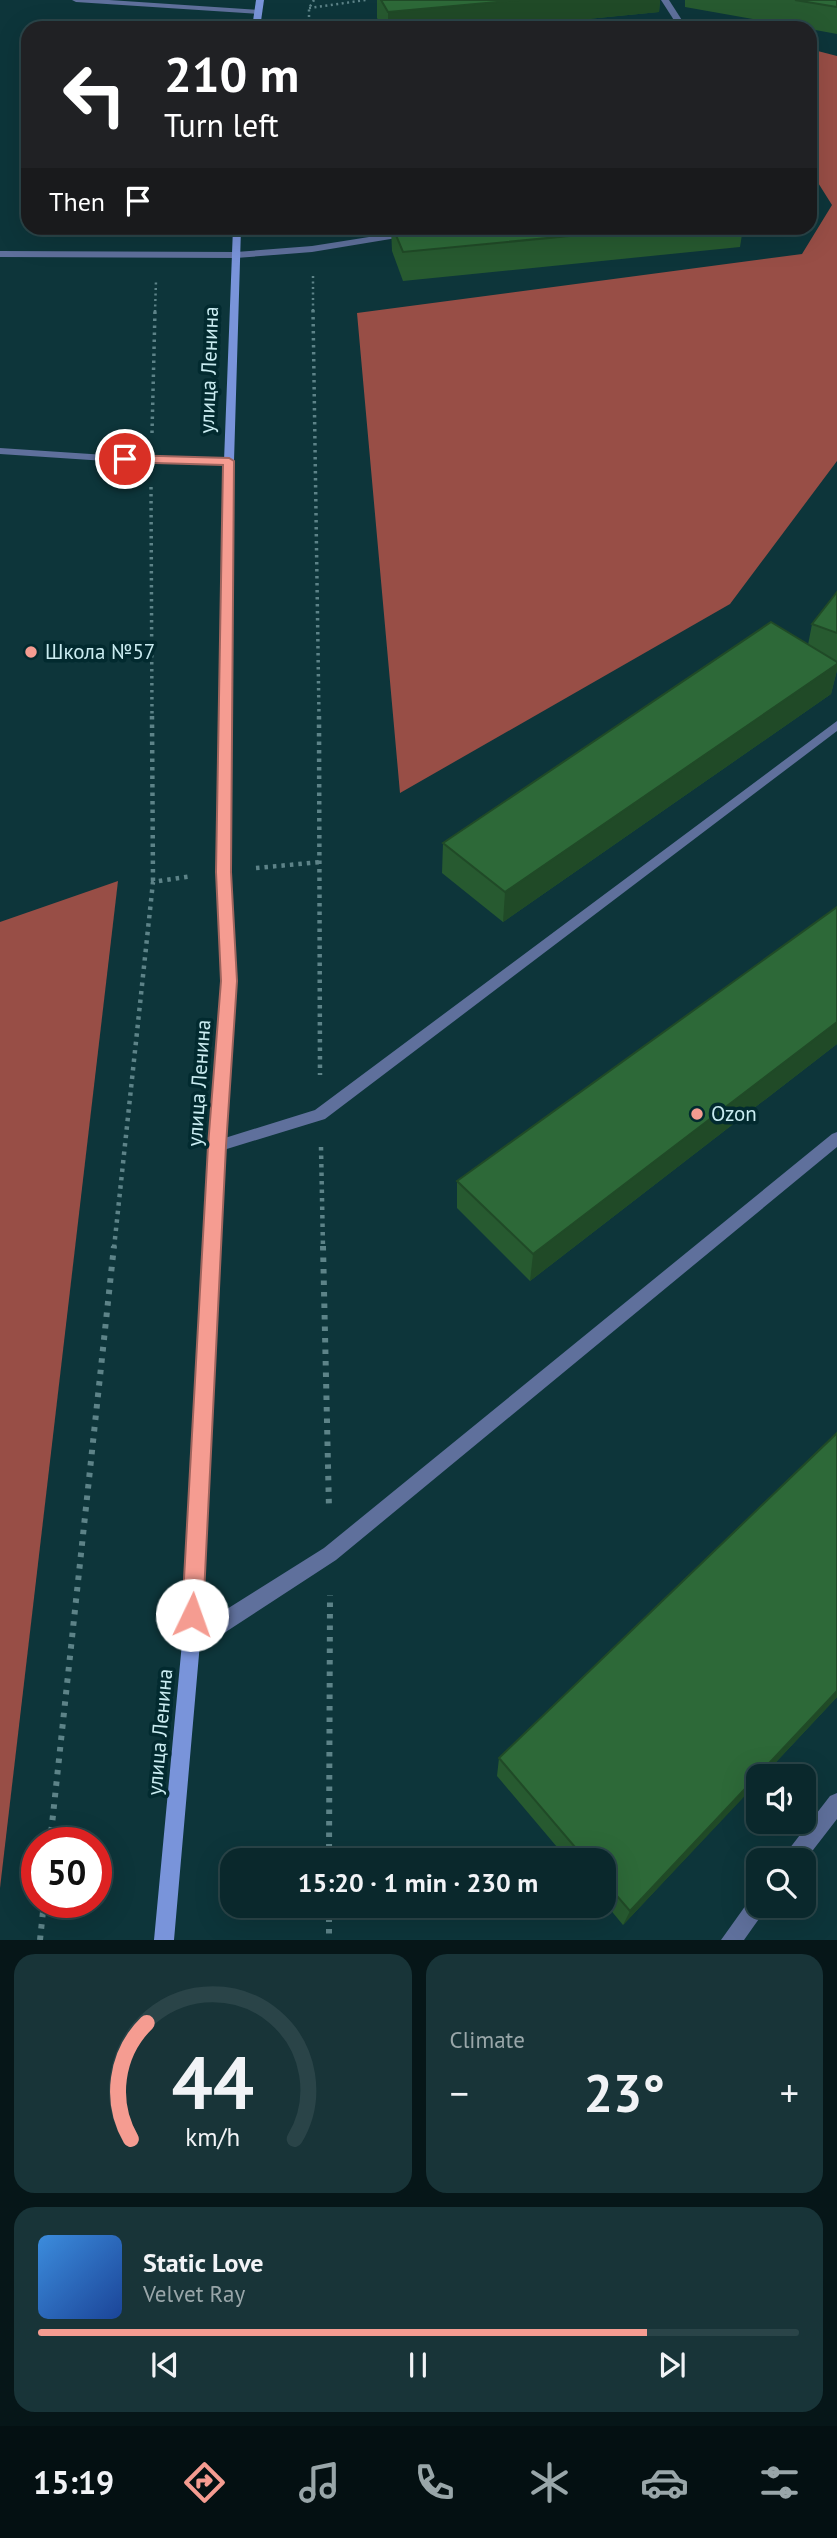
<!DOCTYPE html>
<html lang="en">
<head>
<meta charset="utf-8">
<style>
	:root { --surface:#0a282c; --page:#183438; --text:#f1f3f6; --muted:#99a6a9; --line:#2a4448; --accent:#f59c91 }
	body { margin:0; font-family:"PT Sans",sans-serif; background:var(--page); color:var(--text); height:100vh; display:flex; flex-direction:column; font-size:26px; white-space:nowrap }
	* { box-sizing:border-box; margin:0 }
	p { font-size:23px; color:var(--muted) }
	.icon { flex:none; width:38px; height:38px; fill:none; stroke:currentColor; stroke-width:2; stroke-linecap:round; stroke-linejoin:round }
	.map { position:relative; height:1940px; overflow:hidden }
	.side { display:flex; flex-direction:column; gap:14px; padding:14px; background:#061618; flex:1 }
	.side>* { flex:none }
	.banner { position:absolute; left:21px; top:21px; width:796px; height:214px; border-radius:21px; box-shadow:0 7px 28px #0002,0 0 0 2px var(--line); background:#202124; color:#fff; overflow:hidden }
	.controls { position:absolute; left:746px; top:1764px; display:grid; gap:14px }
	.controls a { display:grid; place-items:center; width:70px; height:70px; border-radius:14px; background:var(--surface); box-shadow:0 7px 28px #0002,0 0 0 2px var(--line); font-size:35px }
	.speed { position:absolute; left:21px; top:1827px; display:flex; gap:14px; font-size:35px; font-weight:700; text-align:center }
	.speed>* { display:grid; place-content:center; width:91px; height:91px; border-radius:50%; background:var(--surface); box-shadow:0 7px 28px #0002,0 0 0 2px var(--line); line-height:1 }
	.speed .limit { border:10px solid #d22; background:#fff; color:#111 }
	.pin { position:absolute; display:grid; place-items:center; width:60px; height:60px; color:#fff; margin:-30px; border:4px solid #fff; border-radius:50%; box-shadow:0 2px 7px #0007 }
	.me { position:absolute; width:77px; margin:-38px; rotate:3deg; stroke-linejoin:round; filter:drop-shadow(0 0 5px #0008) }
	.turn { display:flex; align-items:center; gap:24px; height:147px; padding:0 28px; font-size:32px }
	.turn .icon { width:91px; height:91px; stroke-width:2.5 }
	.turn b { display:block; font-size:49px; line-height:60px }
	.then { display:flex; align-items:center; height:66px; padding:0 28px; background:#0003; gap:14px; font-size:26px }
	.big { font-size:52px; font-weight:700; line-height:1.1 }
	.side .card { flex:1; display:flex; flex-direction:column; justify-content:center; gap:10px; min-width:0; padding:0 24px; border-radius:21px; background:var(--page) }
	.side .dial { align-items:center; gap:0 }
	.dial svg { height:182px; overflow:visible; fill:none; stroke:var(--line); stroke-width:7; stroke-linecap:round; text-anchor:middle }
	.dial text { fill:var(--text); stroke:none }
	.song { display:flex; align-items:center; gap:21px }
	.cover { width:84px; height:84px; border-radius:10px; background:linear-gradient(135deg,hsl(210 70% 55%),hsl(220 70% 35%)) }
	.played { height:7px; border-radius:4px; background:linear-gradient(90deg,var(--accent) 80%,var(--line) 80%) }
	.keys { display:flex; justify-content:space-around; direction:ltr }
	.heat { display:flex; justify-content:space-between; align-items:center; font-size:38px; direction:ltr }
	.side .tiles { flex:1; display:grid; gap:14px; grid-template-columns:1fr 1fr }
	.card:last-child { grid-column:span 2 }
	.trip { position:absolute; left:220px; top:1848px; width:396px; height:70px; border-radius:21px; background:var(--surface); box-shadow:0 7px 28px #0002,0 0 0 2px var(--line); font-weight:700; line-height:70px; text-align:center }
	.dock { display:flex; height:112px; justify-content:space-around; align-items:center; background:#041012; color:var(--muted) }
	.dock .icon { width:49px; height:49px }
	.dock .active { color:var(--accent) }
	.dock b { font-size:32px; color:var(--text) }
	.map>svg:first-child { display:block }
	.forest { fill:#984e46 }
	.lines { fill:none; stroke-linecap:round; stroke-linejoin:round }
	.path-far3 { stroke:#5d8388; stroke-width:2.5; stroke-dasharray:2 3.5; stroke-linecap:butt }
	.path-far2 { stroke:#5d8388; stroke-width:3.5; stroke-dasharray:2.5 4.5; stroke-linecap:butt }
	.path-far1 { stroke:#5d8388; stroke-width:4.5; stroke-dasharray:3.5 5; stroke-linecap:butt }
	.path { stroke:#5d8388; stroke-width:6; stroke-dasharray:4.5 7; stroke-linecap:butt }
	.lane { fill:#5f709c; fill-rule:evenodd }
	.secondary { fill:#7994da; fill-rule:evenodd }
	.wall { fill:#275a30 }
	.shaded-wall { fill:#204a27 }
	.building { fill:#2d6938; stroke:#204a27; stroke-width:2 }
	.route { fill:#f59c91; stroke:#9f655e; stroke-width:2 }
	.poi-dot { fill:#f59c91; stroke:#022a2f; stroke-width:2.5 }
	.labels { text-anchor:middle; stroke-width:7; stroke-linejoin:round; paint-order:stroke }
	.street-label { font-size:21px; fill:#caecf1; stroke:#022a2f }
	.poi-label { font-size:21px; fill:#caecf1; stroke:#022a2f; text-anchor:start }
</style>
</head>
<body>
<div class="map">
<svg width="837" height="1940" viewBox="0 0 837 1940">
	<rect width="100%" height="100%" fill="#0d353a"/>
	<g class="forest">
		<polygon points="810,49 837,56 837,461 730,604 400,793 357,313 802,254 832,205 810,170"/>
		<polygon points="118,881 0,1888 0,922"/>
	</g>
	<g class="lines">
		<g class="path-far3">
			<polyline points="309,8 366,0"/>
			<polyline points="309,28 309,8 314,0"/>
			<polyline points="313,276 313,312"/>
			<polyline points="155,312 156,281"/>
		</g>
		<g class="path-far2">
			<polyline points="313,310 319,717"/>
			<polyline points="152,433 155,310"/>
			<polyline points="151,487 152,717"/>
		</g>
		<g class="path-far1">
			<polyline points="152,716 153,882"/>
			<polyline points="319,716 320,1075"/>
			<polyline points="256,868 321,862"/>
			<polyline points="321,1147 323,1248"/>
			<polyline points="114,1248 153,882 192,876"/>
		</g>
		<g class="path">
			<polyline points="323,1246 329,1509"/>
			<polyline points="50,1843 114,1246"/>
			<polyline points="329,1860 330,1595"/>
			<polyline points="329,1906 329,1940"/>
			<polyline points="40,1940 44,1902"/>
		</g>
		<g class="lane">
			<polygon points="72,0 109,0 258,10 262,12 258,14 76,2"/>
			<polygon points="661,0 669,0 687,28 679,28"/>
			<polygon points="426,228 443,228 439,231 312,252 236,258 0,257 0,251 236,252 312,246"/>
			<polygon points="0,448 151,458 229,458 234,461 229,464 151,464 0,454"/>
			<polygon points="837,721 837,731 325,1119 217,1152 212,1150 209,1146 212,1142 315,1110"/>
			<polygon points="837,1132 837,1147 336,1560 198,1650 191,1652 184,1650 182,1643 184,1636 324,1548 832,1134"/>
			<polygon points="837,1793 837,1819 803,1863 803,1860 783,1860 786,1853 830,1796"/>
			<polygon points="758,1895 758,1906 768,1906 744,1940 721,1940 751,1898"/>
		</g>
		<g class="secondary">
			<polygon points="256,0 264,0 260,28 252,28"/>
			<polygon points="233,228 241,228 234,461 230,872 236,981 225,1146 200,1643 174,1940 154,1940 182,1643 209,1146 222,981 216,872 224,461"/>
		</g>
	</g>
	<g class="wall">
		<polygon points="377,0 660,0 659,12 495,28 383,28 377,18"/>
		<polygon points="685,0 837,0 837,34 810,29 810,28 803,28 685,7"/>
		<polygon points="391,228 743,228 740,247 403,281 392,251"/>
		<polygon points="837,592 837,670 831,694 503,922 442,873 443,843 808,645 812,624"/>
		<polygon points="837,907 837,1044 530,1281 457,1208 457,1181"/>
		<polygon points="837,1433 837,1697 623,1925 604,1902 604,1860 568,1860 497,1776 499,1758"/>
	</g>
	<g class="shaded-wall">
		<polygon points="519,0 660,0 659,12 495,28 388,28 388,12"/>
		<polygon points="837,664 837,670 831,694 503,922 505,892"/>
		<polygon points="837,1022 837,1044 530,1281 533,1254"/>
		<polygon points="837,1691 837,1697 763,1776 758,1776 758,1782 623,1925 630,1911"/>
	</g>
	<g class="building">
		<polygon points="381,0 519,0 388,12"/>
		<polygon points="795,0 837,0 837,7"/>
		<polygon points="662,25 664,28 636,28"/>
		<polygon points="393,228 652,228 403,252"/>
		<polygon points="837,592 837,633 812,624"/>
		<polygon points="771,622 837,662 837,664 505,892 443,843"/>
		<polygon points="837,907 837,1022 533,1254 457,1181"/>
		<polygon points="837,1433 837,1691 630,1911 604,1881 604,1860 586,1860 499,1758"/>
	</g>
	<polygon class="route" points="125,455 229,458 234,461 231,872 237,981 226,1146 203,1615 200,1622 192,1625 185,1622 182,1615 208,1146 221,981 216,872 223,465 121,462 119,459"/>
	<g class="poi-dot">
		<circle cx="31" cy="652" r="7"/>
		<circle cx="697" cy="1114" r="7"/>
	</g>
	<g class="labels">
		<g class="street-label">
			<text transform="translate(209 370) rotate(-88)" y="7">улица Ленина</text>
			<text transform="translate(199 1083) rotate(-86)" y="7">улица Ленина</text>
			<text transform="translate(160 1732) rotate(-85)" y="7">улица Ленина</text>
		</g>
		<g class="poi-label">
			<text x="45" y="659">Школа №57</text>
			<text x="711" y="1121">Ozon</text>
		</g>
	</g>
</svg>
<div class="controls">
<a><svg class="icon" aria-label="sound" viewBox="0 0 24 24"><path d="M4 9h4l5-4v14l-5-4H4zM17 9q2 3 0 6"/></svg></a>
<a><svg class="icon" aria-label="search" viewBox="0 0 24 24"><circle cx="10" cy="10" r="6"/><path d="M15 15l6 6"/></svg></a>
</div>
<div class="speed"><div class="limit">50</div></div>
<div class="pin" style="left:125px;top:459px;background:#d93025"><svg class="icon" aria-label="arrive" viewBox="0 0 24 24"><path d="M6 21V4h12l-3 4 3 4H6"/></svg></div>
<svg class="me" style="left:192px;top:1615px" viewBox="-20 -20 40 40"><circle r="19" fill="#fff"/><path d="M0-13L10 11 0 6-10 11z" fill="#f59c91"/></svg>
<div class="trip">15:20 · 1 min · 230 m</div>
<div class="banner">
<div class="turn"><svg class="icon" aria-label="left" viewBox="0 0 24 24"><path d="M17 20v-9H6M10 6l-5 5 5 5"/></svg><div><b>210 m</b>Turn left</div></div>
<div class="then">Then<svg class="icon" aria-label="arrive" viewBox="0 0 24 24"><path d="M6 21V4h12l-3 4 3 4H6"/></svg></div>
</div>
</div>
<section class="side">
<div class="tiles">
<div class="card dial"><svg viewBox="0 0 100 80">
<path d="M14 69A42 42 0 1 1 86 69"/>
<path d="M14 69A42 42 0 0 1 21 18" stroke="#f59c91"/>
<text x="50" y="56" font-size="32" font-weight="700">44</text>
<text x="50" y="72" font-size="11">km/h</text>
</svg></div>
<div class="card"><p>Climate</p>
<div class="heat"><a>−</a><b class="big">23°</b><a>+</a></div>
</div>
<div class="card">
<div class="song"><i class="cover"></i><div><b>Static Love</b><p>Velvet Ray</p></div></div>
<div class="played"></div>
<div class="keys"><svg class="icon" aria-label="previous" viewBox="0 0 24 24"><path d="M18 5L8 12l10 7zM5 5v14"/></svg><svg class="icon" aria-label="pause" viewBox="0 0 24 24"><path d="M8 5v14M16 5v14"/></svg><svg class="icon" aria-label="next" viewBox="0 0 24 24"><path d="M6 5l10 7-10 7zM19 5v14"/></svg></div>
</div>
</div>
</section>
<nav class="dock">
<b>15:19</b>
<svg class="icon active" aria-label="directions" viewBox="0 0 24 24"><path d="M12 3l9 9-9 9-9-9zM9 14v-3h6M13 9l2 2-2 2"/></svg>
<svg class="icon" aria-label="music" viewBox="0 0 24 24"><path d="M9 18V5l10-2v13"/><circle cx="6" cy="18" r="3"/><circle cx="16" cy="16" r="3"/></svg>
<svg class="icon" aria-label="phone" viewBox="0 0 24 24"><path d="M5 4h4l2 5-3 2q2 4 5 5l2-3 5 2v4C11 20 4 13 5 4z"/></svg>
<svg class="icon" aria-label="climate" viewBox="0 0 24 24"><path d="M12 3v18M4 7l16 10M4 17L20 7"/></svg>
<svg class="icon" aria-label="car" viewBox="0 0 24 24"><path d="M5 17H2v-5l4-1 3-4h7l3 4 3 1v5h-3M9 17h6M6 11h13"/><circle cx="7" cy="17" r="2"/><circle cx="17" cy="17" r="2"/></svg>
<svg class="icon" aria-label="filters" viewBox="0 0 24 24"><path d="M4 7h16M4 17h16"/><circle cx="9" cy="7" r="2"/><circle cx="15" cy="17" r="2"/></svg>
</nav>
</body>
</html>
